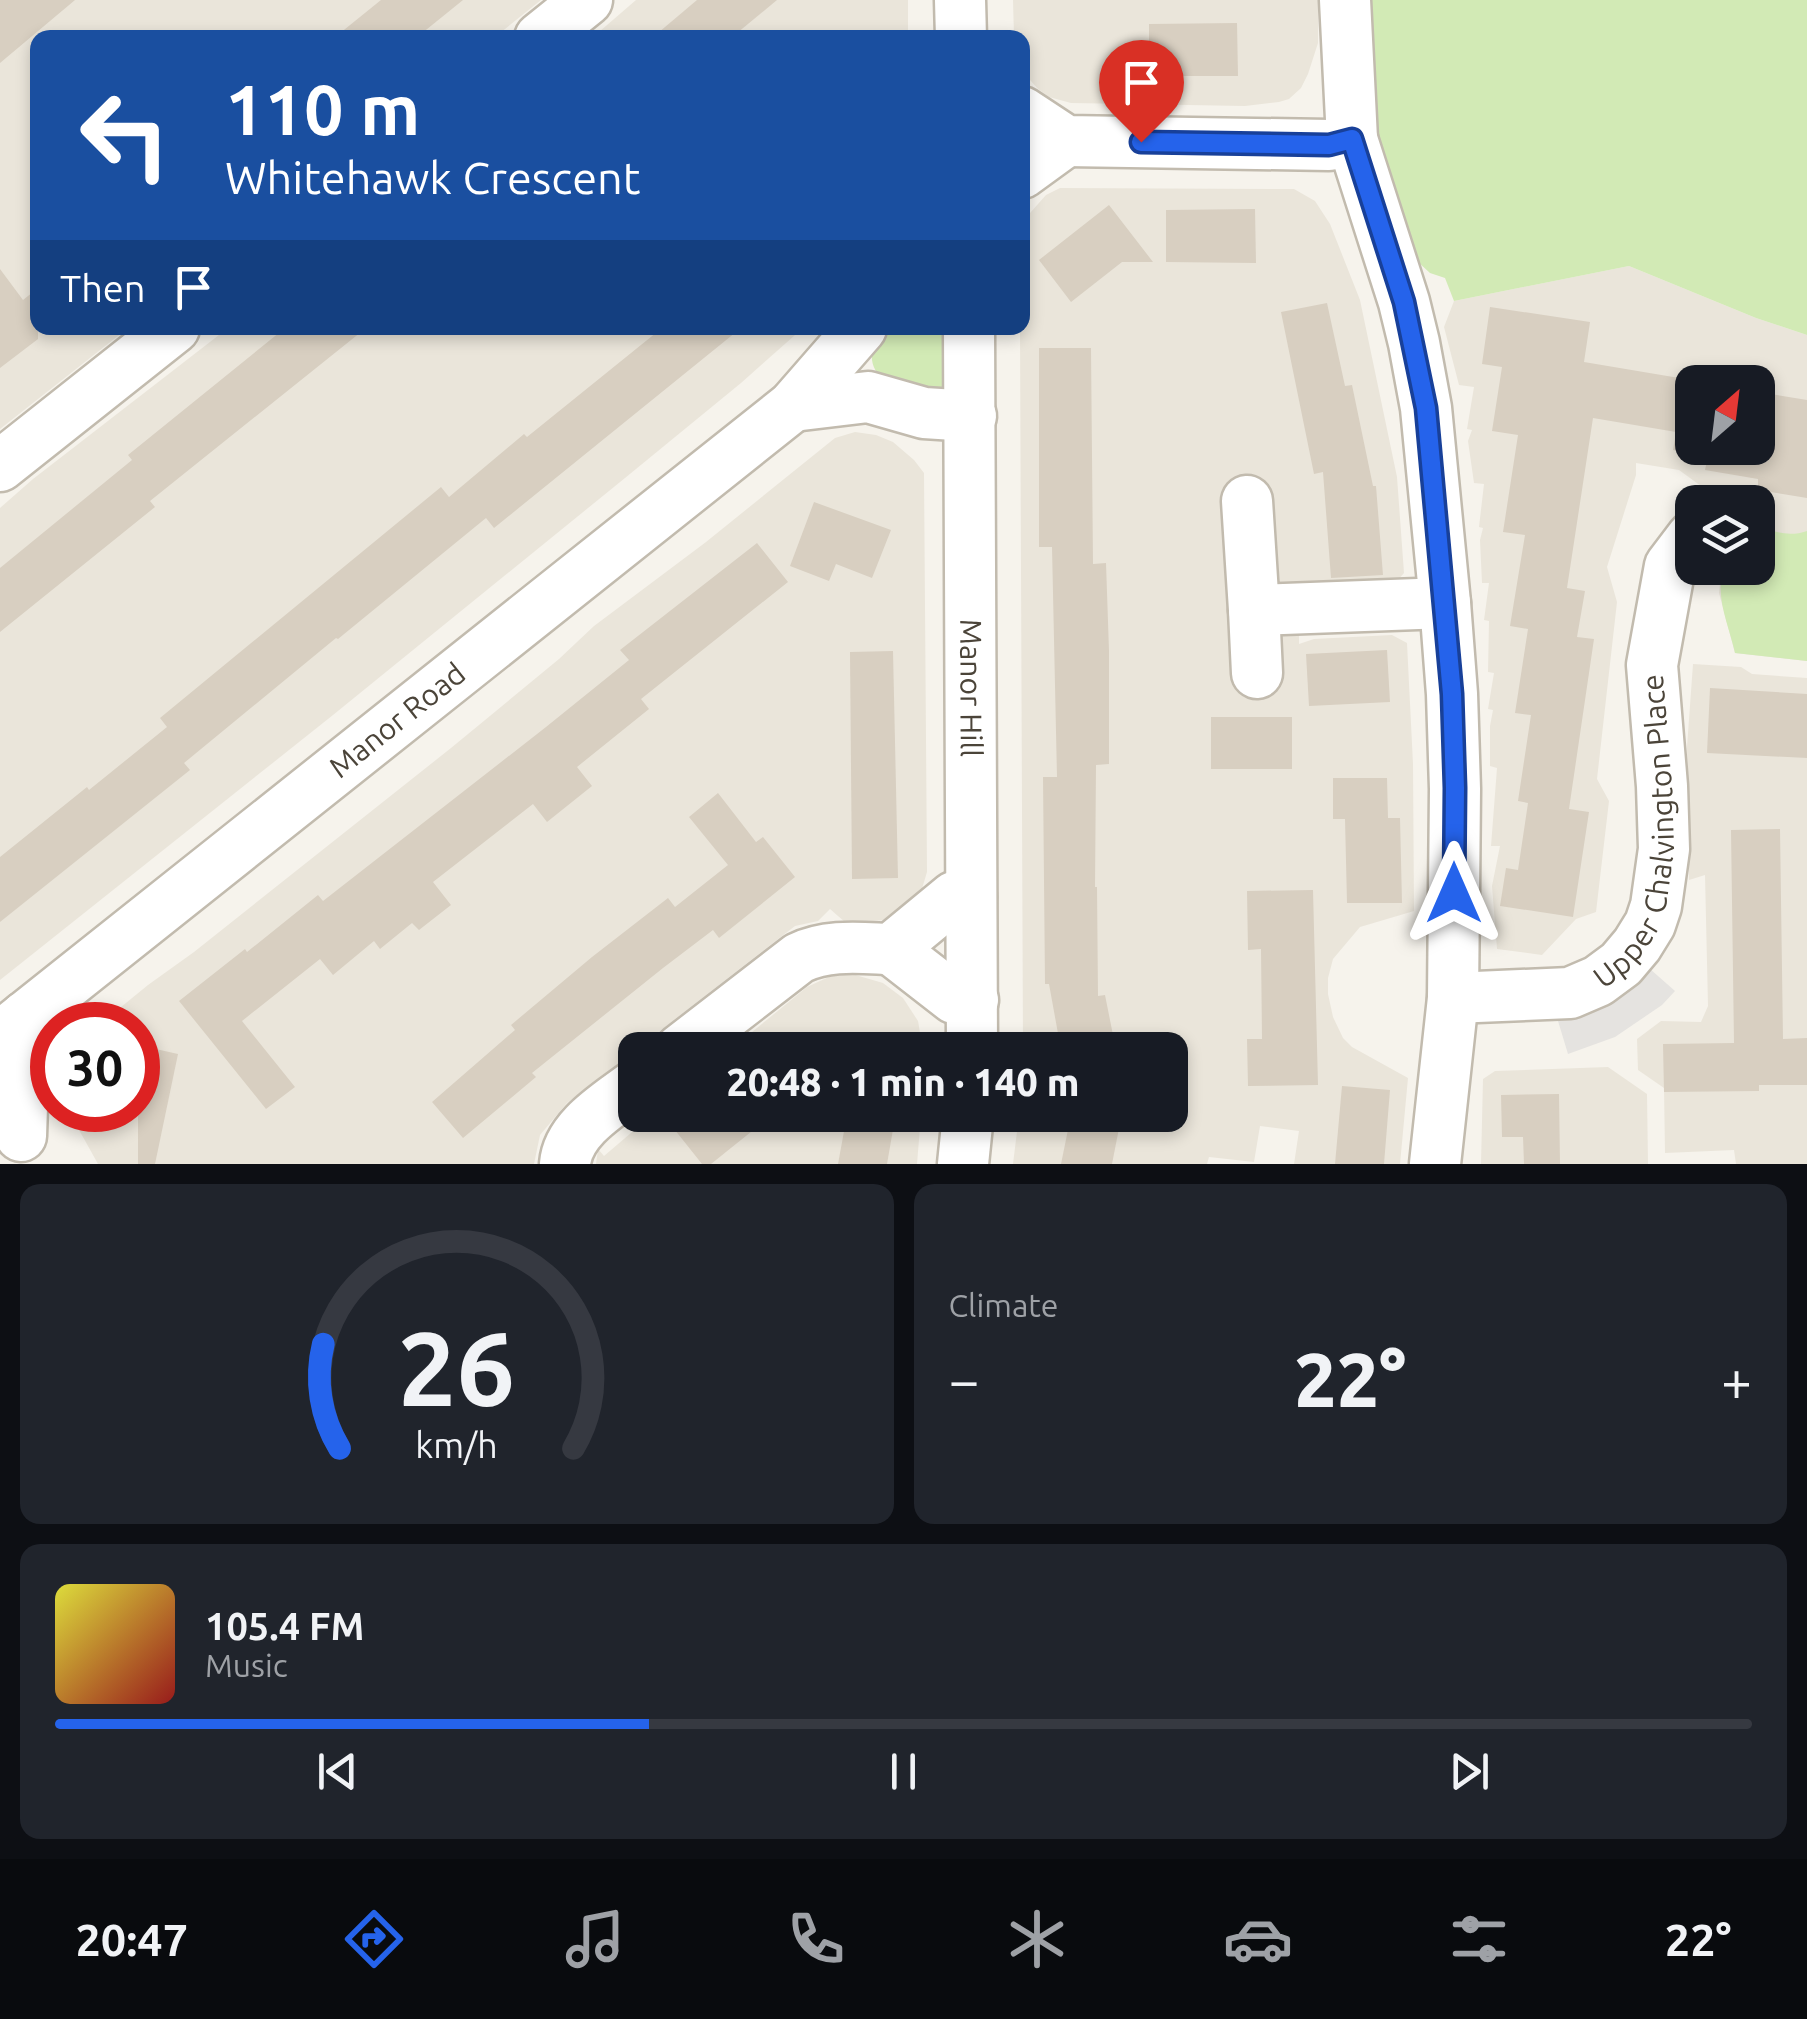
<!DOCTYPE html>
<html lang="en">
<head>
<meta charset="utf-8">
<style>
	:root { --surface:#171b24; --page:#20242c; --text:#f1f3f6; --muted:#9ea1a6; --line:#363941; --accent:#2563eb }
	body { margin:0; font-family:Ubuntu,sans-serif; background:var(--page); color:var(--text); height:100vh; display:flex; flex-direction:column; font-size:38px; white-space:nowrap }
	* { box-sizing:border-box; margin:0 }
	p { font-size:32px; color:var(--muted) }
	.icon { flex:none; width:55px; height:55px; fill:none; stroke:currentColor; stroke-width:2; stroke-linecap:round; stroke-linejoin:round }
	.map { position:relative; height:1164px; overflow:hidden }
	.side { display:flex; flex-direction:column; gap:20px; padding:20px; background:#0d0f14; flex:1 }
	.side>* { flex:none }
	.banner { position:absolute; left:30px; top:30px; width:1000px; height:305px; border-radius:20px; box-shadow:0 5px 15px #0003; background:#1a4fa0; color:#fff; overflow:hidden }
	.needle { width:65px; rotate:28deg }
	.fabs { position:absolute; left:1675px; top:365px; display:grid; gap:20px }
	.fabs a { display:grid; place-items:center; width:100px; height:100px; border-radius:20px; background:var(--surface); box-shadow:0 5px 15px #0003; font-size:50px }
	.speed { position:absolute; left:30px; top:1002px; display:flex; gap:20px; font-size:50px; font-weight:700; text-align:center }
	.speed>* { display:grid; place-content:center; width:130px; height:130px; border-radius:50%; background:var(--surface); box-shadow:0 5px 15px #0003; line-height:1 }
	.speed .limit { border:15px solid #d22; background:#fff; color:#111 }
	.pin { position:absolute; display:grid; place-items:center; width:85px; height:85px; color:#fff; margin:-102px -42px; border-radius:50% 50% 50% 0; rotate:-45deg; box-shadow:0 0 10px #0007 }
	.pin .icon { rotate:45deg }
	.me { position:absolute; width:110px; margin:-55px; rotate:0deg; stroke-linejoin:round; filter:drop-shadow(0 0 8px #0008) }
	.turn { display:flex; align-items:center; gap:35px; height:210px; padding:0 30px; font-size:45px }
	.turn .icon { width:130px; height:130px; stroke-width:2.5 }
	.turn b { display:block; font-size:70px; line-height:85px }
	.then { display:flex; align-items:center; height:95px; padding:0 30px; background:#0003; gap:20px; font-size:38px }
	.big { font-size:75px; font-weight:800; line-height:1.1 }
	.side .tile { flex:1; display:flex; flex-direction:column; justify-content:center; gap:15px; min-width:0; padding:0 35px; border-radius:20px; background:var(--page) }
	.side .dial { align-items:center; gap:0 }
	.dial svg { height:260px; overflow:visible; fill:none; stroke:var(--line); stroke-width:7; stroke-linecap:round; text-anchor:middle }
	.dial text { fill:var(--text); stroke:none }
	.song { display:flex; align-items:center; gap:30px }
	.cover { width:120px; height:120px; border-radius:15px; background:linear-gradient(135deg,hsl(60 70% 55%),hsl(0 70% 35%)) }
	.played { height:10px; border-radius:5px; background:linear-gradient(90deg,var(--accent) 35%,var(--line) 35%) }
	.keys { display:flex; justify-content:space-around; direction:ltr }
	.heat { display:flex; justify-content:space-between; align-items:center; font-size:55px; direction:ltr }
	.side .tiles { flex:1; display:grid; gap:20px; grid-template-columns:1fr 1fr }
	.tile:last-child { grid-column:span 2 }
	.trip { position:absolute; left:618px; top:1032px; width:570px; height:100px; border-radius:20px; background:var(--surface); box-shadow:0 5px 15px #0003; font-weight:800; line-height:100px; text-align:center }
	.dock { display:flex; height:160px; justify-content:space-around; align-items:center; background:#090b0e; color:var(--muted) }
	.dock .icon { width:70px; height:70px }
	.dock .on { color:var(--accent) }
	.dock b { font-size:45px; color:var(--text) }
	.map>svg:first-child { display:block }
	.residential { fill:#eae5da; fill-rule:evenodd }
	.green { fill:#d2eab5 }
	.parking { fill:#e5e3e0 }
	.building { fill:#d8cfc1 }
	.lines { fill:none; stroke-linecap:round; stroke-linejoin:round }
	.street-casing { stroke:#c2bbae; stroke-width:55 }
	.street { stroke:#fff; stroke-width:50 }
	.route-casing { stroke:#184099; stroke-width:25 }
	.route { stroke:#2563eb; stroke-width:18 }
	.labels { text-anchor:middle; stroke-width:8; stroke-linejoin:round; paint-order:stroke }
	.street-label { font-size:30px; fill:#4b4439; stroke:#fff }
</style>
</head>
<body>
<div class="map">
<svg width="1807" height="1164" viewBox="0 0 1807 1164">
	<rect width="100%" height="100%" fill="#f6f3ec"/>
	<g class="residential">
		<polygon points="0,0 541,0 495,37 38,38 38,328 128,328 0,429"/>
		<polygon points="636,0 908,0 908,37 592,38"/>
		<polygon points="1013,0 1318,0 1318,43 1308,74 1301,88 1289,99 1279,102 1245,106 1071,103 1049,97 1038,89 1023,72 1022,38 1014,37"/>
		<polygon points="1060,188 1294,189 1315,201 1330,224 1360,300 1397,477 1404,573 1396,582 1299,587 1299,644 1314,639 1392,635 1407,643 1413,764 1414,911 1360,927 1333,959 1328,978 1328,994 1333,1017 1343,1038 1352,1047 1408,1078 1400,1164 1294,1164 1299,1131 1260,1126 1254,1162 1209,1157 1207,1164 1013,1164 1019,1115 1170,1115 1170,1050 1023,1050 1020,328 1022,328 1023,221 1046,195"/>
		<path d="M1629 266 1756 318 1807 335V661L1735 653 1719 593 1721 572 1724 568H1758V502H1723L1679 470 1636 463V475L1607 567 1617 602 1597 779 1609 801 1596 912 1576 919 1542 955 1497 949 1492 886 1500 846H1491L1497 768 1490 766V726L1493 710 1488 709 1494 673 1488 672 1489 621 1484 620 1489 583H1482L1480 540 1483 528 1479 527 1484 484 1474 483 1468 441 1472 430 1467 429 1474 387 1459 385 1444 327 1454 301ZM1692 382H1758V448H1692Z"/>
		<polygon points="228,328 803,328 741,383 625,478 333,715 0,980 0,508 33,479"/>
		<polygon points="855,432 876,435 893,442 914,460 924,473 927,872 921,892 909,904 886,920 846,923 830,909 818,921 795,926 567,1103 540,1135 534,1164 98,1164 68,1110 138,1110 138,1025 99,1025 148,985 194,952 451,748 559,659 594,626 706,542 835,438"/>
		<polygon points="1693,664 1741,667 1752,674 1807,678 1807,1164 1736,1164 1734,1150 1665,1153 1664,1088 1638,1070 1637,1039 1661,1021 1701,1022 1708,1006 1705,875 1689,880 1687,747"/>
		<polygon points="852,974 883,983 903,998 918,1021 923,1050 730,1050 807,987 831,976"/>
		<polygon points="1608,1067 1647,1094 1648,1164 1481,1164 1483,1079 1495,1071"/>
		<polygon points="652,1115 921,1115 917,1164 596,1164 598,1149 604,1156"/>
	</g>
	<g class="green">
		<polygon points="1362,0 1807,0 1807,335 1756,318 1629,266 1454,301 1445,278 1430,273 1418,262 1375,128"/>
		<path d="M884 328H949L947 384 941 390 887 385C865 361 870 354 884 328Z"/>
		<path d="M1758 524C1773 533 1790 537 1807 531V661L1735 653C1729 625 1714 596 1724 568H1758Z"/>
	</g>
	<polygon class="parking" points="1650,969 1675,991 1662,1005 1615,1037 1568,1054 1558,1021 1574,1018 1600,1007 1624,992"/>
	<g class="building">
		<polygon points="0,0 75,0 0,63"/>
		<polygon points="381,0 463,0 416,38 334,38"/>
		<polygon points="697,0 777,0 731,38 652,38"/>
		<polygon points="1237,23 1238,76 1149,76 1149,24"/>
		<polygon points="1109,205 1153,262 1122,262 1071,302 1039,260"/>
		<polygon points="1255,209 1256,263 1166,262 1166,210"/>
		<polygon points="0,269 23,300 38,288 38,339 0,368"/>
		<polygon points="1327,303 1345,386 1352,385 1373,486 1376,486 1383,575 1331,578 1323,472 1314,474 1281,312"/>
		<polygon points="1490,307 1590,322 1584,362 1703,382 1692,382 1692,448 1758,448 1758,392 1807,400 1807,498 1758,490 1758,479 1705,470 1708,456 1673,450 1676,432 1593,418 1567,588 1585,591 1577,637 1594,639 1569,809 1589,812 1573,917 1500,906 1506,868 1518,870 1528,803 1518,801 1531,715 1515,713 1528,629 1510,626 1525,535 1503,532 1518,435 1492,431 1502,367 1482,364"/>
		<polygon points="285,328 366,328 150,501 155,507 0,632 0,568 132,460 128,455"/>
		<polygon points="662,328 741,328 494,528 486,518 338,639 336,638 184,763 190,770 0,922 0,857 87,787 89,790 167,727 160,718 441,487 449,497 524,434 527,437"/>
		<polygon points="1039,348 1091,348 1093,564 1106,563 1109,651 1109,764 1096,765 1095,887 1097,887 1098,996 1105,995 1116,1050 1061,1050 1049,984 1045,984 1043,777 1057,777 1052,547 1039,547"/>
		<polygon points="814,502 891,530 872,578 836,564 829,581 790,566"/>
		<polygon points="757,543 788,582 641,699 649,709 577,767 592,786 547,822 533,804 433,882 451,905 419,930 412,923 380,949 374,941 333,975 320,959 242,1021 295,1087 266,1109 179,1001 245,949 247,952 318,895 323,901 546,727 629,660 620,650"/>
		<polygon points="1387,650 1390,702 1309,706 1306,654"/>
		<polygon points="893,651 898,878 852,879 850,652"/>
		<polygon points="1710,688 1807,694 1807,758 1707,753"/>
		<rect x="1211" y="717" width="81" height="52"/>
		<polygon points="1333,778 1387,778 1388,818 1400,818 1402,903 1347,903 1345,819 1333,819"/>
		<polygon points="718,793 756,842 763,837 795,877 719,938 713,930 663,968 532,1073 536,1077 463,1138 432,1102 515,1030 511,1025 592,957 668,898 675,907 728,865 689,817"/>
		<polygon points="1780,829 1783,1039 1807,1038 1807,1085 1759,1085 1759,1091 1664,1092 1663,1044 1734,1043 1731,830"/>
		<polygon points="1313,890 1318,1085 1248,1086 1247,1039 1262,1039 1261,949 1248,950 1247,891"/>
		<polygon points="138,1045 178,1054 155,1164 138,1164"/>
		<polygon points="1342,1086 1390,1090 1384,1164 1335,1164"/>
		<polygon points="1559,1094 1560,1164 1524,1164 1523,1137 1502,1137 1501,1095"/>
		<polygon points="663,1115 772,1115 711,1164 702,1164"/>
		<polygon points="847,1115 882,1115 895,1118 887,1164 838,1164"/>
		<polygon points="1071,1115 1106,1115 1121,1118 1112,1164 1061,1164"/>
	</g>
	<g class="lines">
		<defs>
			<g id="street">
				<polyline points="960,0 961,38"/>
				<polyline points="1345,0 1352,139"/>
				<polyline points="540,38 587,0"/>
				<polyline points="1022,112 1066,141 1329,145 1352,139 1404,302 1414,343 1426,408 1445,603 1452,694 1455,789 1453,998 1435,1164"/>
				<polyline points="1022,173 1066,141"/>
				<path id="s1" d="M969 328 972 1050"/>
				<polyline points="793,406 868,397 924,413 971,416"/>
				<polyline points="0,466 174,328"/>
				<polyline points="1247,501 1254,610 1445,603"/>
				<polyline points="1254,610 1257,673"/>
				<polyline points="891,949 954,998 973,1000"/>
				<path id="s2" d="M1453 998 1570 993 1598 981 1621 964 1637 945 1650 924 1656 906 1664 849 1662 786 1652 665 1670 566 1692 537"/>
				<path id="s3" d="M0 1037 793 406 861 328"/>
				<path d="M680 1050 799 958C828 944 860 948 891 949L954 897H971"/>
				<polyline points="21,1136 25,1017"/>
				<path d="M565 1164C568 1128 609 1105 635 1085"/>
				<polyline points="963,1164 968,1115"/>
			</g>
		</defs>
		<use href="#street" class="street-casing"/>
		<use href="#street" class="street"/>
	</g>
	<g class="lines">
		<defs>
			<polyline id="route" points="1141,142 1329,145 1352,139 1404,302 1426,408 1452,694 1455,788 1454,893"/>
		</defs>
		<use href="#route" class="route-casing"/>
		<use href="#route" class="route"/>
	</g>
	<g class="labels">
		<g class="street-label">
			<text dy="10" stroke="none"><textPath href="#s1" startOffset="360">Manor Hill</textPath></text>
			<text dy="10" stroke="none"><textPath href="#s3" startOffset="508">Manor Road</textPath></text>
			<text dy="10" stroke="none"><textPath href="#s2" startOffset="312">Upper Chalvington Place</textPath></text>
		</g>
	</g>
</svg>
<div class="fabs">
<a><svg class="needle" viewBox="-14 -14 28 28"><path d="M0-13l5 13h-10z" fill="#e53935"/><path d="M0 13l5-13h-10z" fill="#9ea1a6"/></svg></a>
<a><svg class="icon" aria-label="layers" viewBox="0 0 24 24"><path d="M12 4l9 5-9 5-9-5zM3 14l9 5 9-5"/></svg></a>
</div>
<div class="speed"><div class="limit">30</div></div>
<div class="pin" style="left:1141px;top:142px;background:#d93025"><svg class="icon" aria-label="arrive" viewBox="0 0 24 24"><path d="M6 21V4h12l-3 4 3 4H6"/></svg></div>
<svg class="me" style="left:1454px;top:893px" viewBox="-20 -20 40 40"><path d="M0-17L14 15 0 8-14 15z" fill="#2563eb" stroke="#fff" stroke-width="4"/></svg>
<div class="trip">20:48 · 1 min · 140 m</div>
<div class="banner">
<div class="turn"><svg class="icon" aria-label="left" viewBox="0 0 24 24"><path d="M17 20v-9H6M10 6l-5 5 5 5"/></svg><div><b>110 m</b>Whitehawk Crescent</div></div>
<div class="then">Then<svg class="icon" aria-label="arrive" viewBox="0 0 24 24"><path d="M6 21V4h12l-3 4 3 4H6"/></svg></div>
</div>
</div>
<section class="side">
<div class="tiles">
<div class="tile dial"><svg viewBox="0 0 100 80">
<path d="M14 69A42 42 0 1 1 86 69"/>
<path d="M14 69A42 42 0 0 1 9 37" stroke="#2563eb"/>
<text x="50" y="56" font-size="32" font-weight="700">26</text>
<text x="50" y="72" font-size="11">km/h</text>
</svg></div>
<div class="tile"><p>Climate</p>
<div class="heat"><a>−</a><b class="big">22°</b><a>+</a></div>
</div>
<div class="tile">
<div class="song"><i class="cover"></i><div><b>105.4 FM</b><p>Music</p></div></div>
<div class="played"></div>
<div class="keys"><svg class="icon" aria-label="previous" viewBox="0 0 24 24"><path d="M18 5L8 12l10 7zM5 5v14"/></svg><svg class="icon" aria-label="pause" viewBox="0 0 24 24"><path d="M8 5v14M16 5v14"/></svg><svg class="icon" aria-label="next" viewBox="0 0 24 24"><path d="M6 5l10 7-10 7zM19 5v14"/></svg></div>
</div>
</div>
</section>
<nav class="dock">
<b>20:47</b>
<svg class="icon on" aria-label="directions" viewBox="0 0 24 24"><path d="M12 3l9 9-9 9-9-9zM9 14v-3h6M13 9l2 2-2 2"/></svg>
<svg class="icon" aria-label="music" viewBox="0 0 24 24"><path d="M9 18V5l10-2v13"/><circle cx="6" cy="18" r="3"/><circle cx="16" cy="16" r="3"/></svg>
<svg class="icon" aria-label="phone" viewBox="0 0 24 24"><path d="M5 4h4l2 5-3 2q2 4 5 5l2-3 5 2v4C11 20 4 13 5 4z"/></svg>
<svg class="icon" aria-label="climate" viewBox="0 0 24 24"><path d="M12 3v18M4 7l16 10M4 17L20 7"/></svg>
<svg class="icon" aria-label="car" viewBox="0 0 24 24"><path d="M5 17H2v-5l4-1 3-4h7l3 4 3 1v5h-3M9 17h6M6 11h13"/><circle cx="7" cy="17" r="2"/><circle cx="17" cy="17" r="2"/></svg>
<svg class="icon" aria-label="filters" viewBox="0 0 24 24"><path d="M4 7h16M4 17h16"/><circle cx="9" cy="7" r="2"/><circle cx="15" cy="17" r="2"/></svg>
<b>22°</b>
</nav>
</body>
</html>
